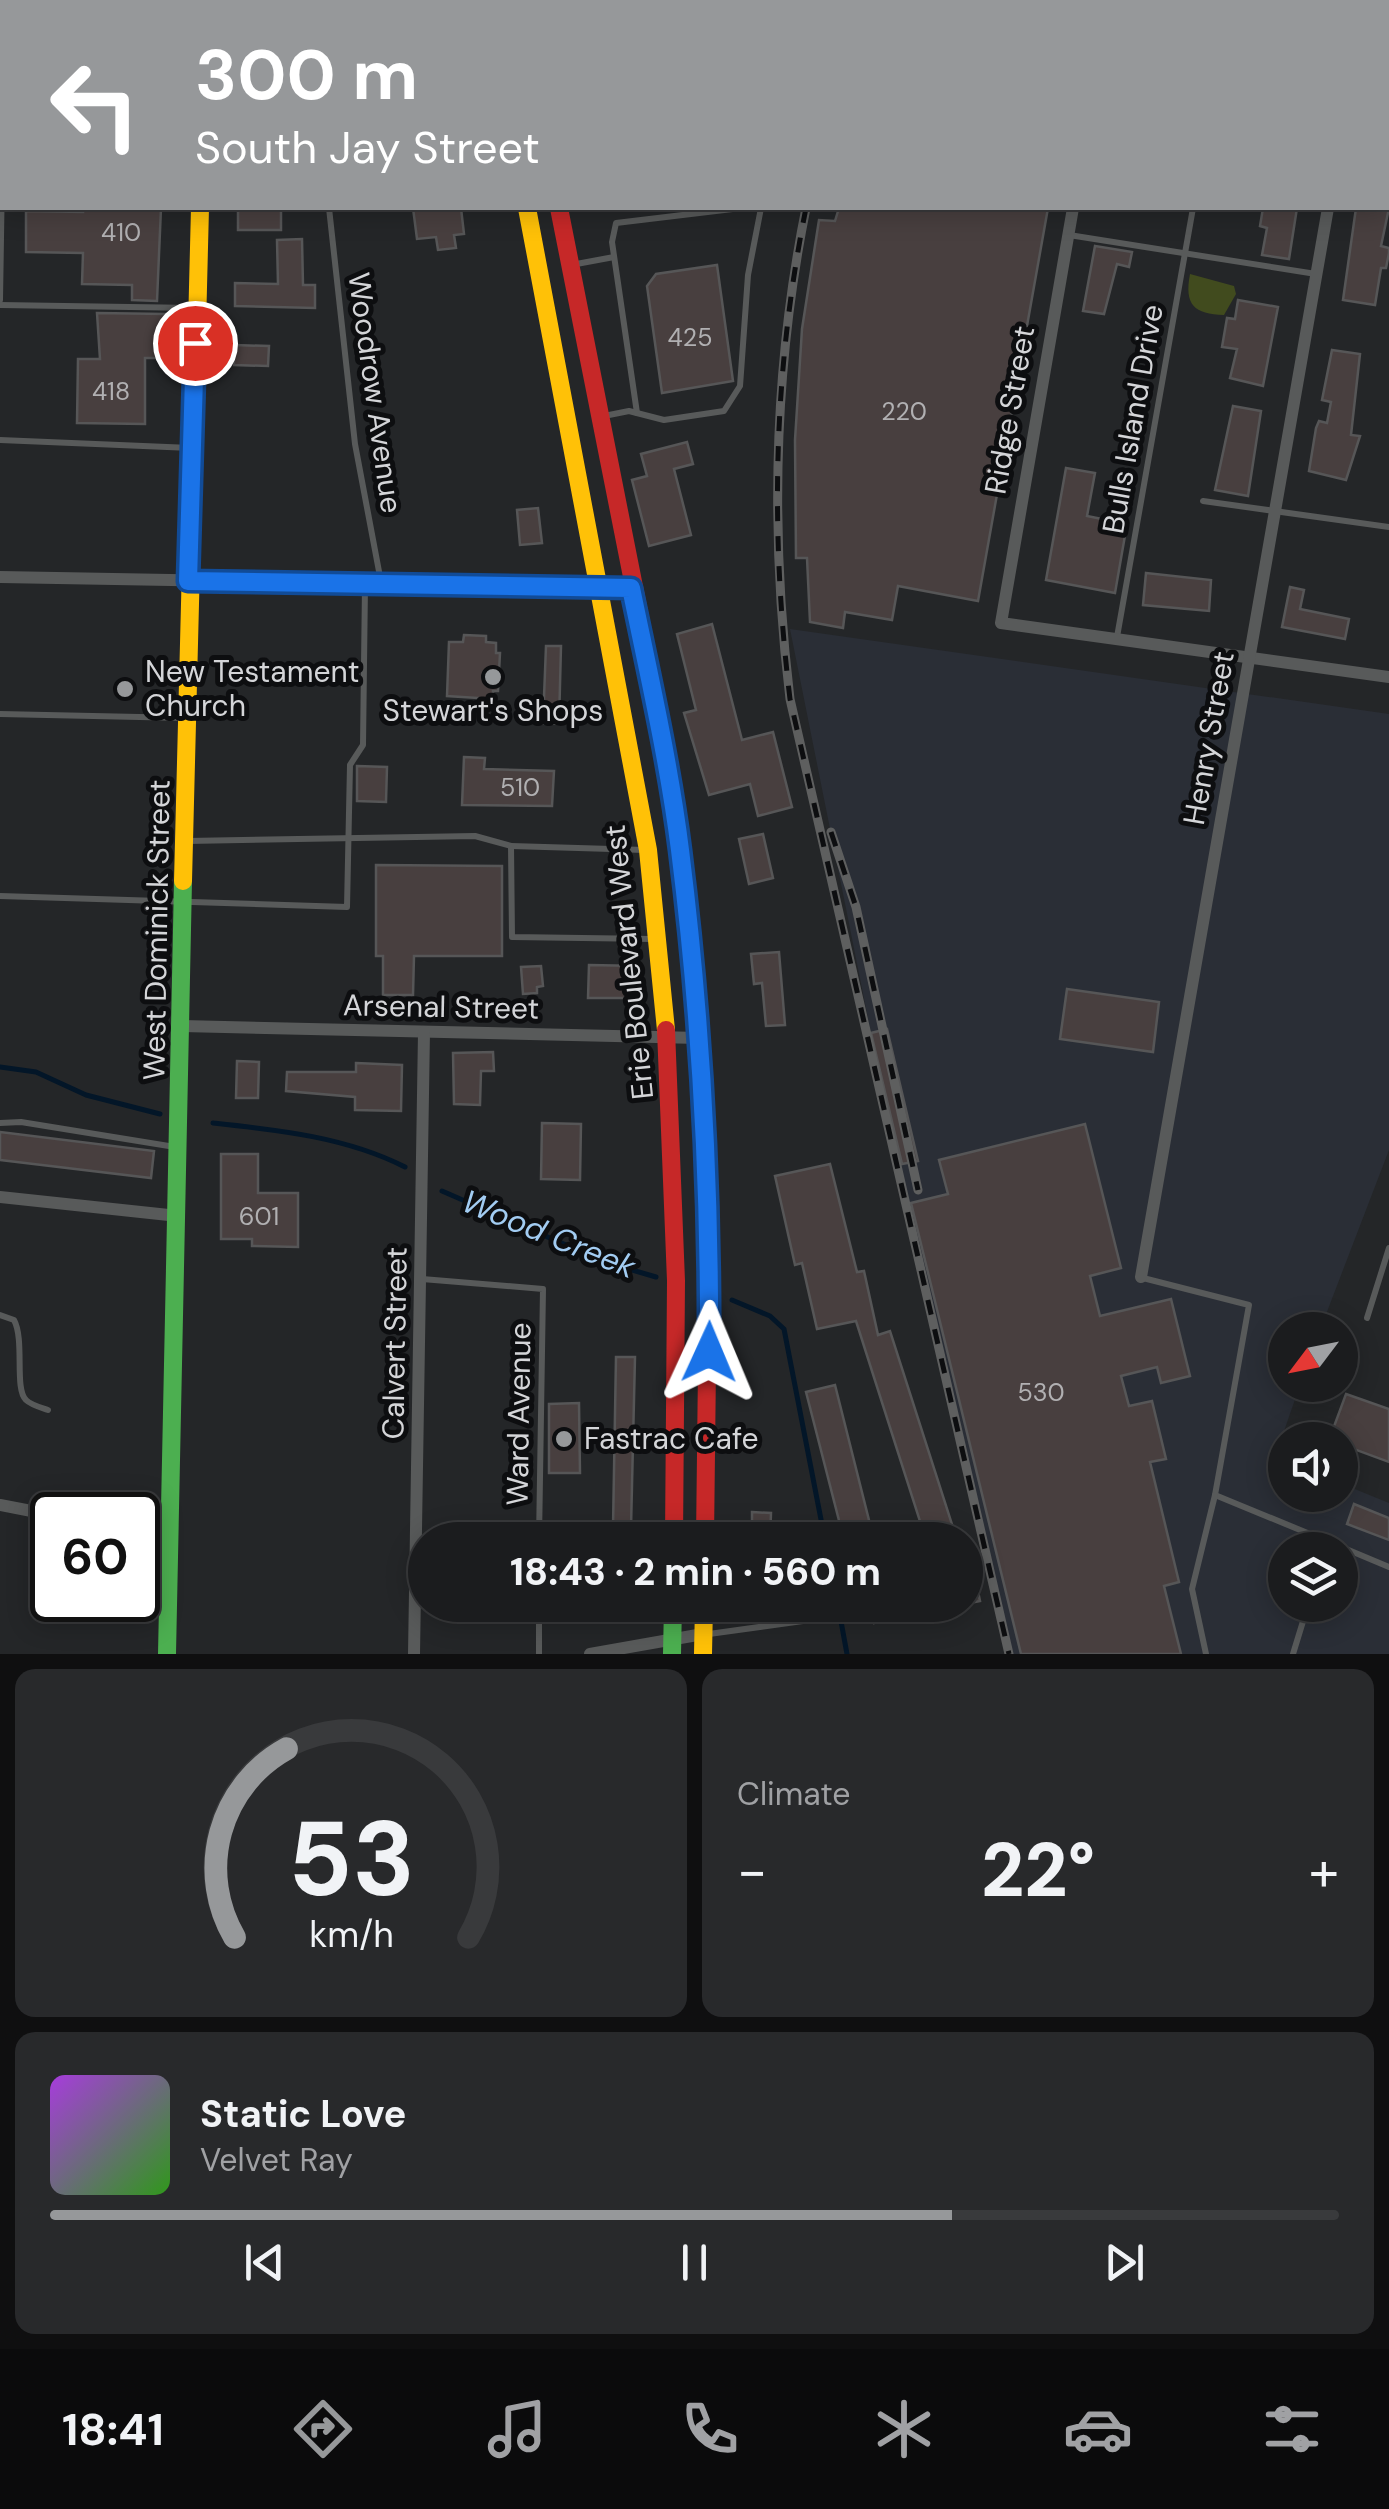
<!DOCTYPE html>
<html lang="en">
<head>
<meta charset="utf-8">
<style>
	:root { --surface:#1b1c1e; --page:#28292b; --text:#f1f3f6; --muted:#a0a1a4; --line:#393a3c; --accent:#96989a }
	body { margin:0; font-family:"DM Sans",sans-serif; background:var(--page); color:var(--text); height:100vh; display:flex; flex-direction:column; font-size:38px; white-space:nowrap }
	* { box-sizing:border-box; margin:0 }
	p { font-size:32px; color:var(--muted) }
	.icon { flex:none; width:55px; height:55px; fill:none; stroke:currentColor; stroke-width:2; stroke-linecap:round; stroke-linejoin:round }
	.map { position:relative; height:1654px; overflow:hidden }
	.details { display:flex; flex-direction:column; gap:15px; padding:15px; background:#0f0f10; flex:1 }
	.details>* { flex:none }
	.guide { position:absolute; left:0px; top:0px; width:1390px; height:210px; box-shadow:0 5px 25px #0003,0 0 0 2px var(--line); background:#96989a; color:#fff; overflow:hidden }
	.needle { width:65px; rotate:238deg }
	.buttons { position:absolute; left:1268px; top:1312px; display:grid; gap:20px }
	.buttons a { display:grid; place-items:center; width:90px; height:90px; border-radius:50%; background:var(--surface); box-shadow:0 5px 25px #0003,0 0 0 2px var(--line); font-size:50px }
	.speed { position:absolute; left:30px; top:1492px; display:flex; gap:20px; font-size:50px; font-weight:700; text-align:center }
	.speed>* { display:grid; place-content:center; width:130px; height:130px; border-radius:50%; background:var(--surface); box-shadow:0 5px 25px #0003,0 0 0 2px var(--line); line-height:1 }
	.speed .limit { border:5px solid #111; border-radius:15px; background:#fff; color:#111 }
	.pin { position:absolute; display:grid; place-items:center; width:85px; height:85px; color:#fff; margin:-42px; border:5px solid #fff; border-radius:50%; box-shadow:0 2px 10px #0007 }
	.me { position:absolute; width:110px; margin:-55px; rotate:1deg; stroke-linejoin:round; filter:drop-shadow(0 0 8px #0008) }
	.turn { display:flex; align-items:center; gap:35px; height:210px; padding:0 30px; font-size:45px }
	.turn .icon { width:130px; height:130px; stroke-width:2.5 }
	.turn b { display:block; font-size:70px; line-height:85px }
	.big { font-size:75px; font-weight:800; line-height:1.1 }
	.details .card { flex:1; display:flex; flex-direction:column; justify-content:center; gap:15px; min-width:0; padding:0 35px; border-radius:20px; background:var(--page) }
	.details .dial { align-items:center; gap:0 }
	.dial svg { height:260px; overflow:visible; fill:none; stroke:var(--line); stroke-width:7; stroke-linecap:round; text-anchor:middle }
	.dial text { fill:var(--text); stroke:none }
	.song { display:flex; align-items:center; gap:30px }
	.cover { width:120px; height:120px; border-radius:15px; background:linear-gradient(135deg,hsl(280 70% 55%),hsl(110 70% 35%)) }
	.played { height:10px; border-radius:5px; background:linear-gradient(90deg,var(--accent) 70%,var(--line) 70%) }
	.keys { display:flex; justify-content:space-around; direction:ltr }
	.heat { display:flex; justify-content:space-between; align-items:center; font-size:55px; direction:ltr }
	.details .tiles { flex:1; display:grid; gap:15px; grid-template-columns:1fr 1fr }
	.card:last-child { grid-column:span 2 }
	.trip { position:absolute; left:408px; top:1522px; width:575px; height:100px; border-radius:50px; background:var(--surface); box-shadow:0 5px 25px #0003,0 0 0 2px var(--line); font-weight:800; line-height:100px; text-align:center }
	.tabs { display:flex; height:160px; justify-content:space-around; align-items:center; background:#0b0b0c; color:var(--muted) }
	.tabs .icon { width:70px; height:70px }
	.tabs .on { color:var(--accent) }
	.tabs b { font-size:45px; color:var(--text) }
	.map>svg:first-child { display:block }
	.built { fill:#2a2e36; fill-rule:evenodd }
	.green { fill:#414b1e }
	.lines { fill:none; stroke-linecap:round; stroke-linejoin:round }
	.stream { stroke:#031628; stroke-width:5 }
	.building { fill:#483f3f; stroke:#565657; stroke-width:2.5 }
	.lane { stroke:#585a5a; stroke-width:6 }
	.street { stroke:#585a5a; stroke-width:12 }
	.fast { stroke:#4caf50; stroke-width:18 }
	.slow { stroke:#ffc107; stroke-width:18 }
	.jam { stroke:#c62828; stroke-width:18 }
	.rail-casing { stroke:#5e5f5f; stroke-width:9 }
	.rail { stroke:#0d0e10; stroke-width:5; stroke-dasharray:15; stroke-linecap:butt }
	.route-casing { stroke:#114b97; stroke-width:25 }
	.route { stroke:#1a73e8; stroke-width:18 }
	.poi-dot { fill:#96989a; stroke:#0d0e10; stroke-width:4 }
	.labels { text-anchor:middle; stroke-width:10; stroke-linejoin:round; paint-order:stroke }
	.number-label { font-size:25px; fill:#b1b0b2 }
	.street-label { font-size:30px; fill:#d4d5d8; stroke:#0d0e10 }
	.poi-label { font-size:30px; fill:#d4d5d8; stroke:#0d0e10; text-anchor:start }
	.water-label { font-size:32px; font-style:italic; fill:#a2ccf2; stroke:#0d0e10 }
</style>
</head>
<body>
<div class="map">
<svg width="1389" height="1654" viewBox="0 0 1389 1654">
	<rect width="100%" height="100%" fill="#242628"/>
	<g class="built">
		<polygon points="0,0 839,0 2,2 2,7"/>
		<path d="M790 629 1389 714V1150L1320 1330H1285V1385H1300L1275 1457 1285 1461V1495H1340V1483L1389 1503V1654H1013L899 1173ZM1285 1550H1340V1605H1285Z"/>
	</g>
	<path class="green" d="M1190 274 1234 286 1236 294 1224 315C1194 314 1184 305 1190 274Z"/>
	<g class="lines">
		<g class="stream">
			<polyline points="0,1067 36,1072 86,1095 160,1114"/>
			<path d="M213 1123C278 1130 346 1137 405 1167"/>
			<polyline points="442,1191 605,1262 656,1277"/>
			<polyline points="732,1300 770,1316 784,1329 825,1540"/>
			<polyline points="838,1605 847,1654"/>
		</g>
	</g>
	<g class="building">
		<polygon points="83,208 161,208 157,301 132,300 132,285 82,284 83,253 26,252 26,211 83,212"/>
		<polygon points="246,208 281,208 281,230 238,230 238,211"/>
		<polygon points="413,208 461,208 464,234 454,235 456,248 438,250 436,237 417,239"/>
		<polygon points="839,208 1048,208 978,601 898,586 892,620 845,612 843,628 810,622 807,558 796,558 795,440 802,329 819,220 835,221"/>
		<polygon points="1263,208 1297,208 1289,259 1262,255 1267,228 1260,226"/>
		<polygon points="1356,208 1389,208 1381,246 1389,248 1389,253 1386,268 1381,268 1375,305 1343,300"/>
		<polygon points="302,239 303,285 315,285 315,308 235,306 235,283 278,284 277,240"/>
		<polygon points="1095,246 1132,252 1129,267 1117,264 1104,314 1083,311"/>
		<polygon points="717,265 733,381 662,393 647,286 656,274"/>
		<polygon points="1238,300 1278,307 1263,386 1230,378 1237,349 1222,347 1227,318 1235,319"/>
		<polygon points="97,313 165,314 164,358 145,358 145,424 77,423 78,359 100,359"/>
		<polygon points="234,345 269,346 268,366 234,365"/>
		<polygon points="1332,350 1360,354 1351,435 1360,436 1346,480 1309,471 1316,428 1319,421 1327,423 1331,402 1322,400"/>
		<polygon points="1233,406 1261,411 1248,496 1215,490"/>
		<polygon points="687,442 693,464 674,469 691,535 649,546 632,480 647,476 641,454"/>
		<polygon points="1066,468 1095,473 1087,516 1127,524 1115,593 1046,580"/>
		<polygon points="538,508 542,543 520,545 517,510"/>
		<polygon points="1146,573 1211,580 1209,611 1143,605"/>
		<polygon points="1290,587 1304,590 1300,609 1349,619 1345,639 1282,627"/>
		<polygon points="712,624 742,740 773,732 792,807 758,816 750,784 709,795 684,713 696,710 677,634"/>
		<polygon points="464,635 486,636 486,642 496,643 496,653 500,653 498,691 493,691 493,699 447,696 449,642 463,642"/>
		<polygon points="546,646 561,646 559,724 543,723"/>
		<polygon points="464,757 485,758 484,769 554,771 552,806 462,805"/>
		<polygon points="357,766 387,767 386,802 357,801"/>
		<polygon points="763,834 773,878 749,884 739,839"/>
		<polygon points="376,865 502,866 502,956 414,956 413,995 383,995 383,956 376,956"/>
		<polygon points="779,952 785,1025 766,1026 762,983 754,984 751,954"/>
		<polygon points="589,965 640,966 640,998 588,998"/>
		<polygon points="541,966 543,986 537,987 537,993 523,994 521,967"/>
		<polygon points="1067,989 1159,1002 1153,1052 1060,1039"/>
		<polygon points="887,1029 918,1161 902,1164 871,1033"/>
		<polygon points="493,1052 494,1071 481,1071 480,1105 454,1104 453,1053"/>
		<polygon points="237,1061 259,1062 258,1098 236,1098"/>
		<polygon points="356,1063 402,1065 401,1111 355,1110 355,1097 286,1091 287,1072 356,1072"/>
		<polygon points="542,1123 581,1124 580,1180 541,1179"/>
		<polygon points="1085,1124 1121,1268 1090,1276 1100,1316 1171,1299 1190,1376 1161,1383 1157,1367 1121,1376 1129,1406 1152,1401 1166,1459 1150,1462 1179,1582 1164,1586 1181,1654 1021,1654 911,1203 948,1194 939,1160"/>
		<polygon points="0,1132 154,1151 151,1178 0,1160"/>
		<polygon points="221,1154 258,1154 258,1193 298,1193 298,1247 252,1246 252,1239 221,1239"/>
		<polygon points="830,1164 857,1272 864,1271 878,1335 890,1331 957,1540 926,1540 856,1321 817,1329 802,1263 795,1265 775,1176"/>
		<polygon points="616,1357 635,1357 631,1528 613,1528"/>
		<polygon points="835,1385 874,1540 844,1540 806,1392"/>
		<polygon points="1346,1394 1389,1409 1389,1462 1340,1444 1340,1440 1329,1440"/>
		<polygon points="579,1403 580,1473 549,1473 549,1404"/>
		<polygon points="1354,1504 1389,1518 1389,1540 1347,1524"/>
		<polygon points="752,1512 771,1513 770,1540 733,1540 734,1524 752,1524"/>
		<polygon points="971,1557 980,1601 965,1604 965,1558"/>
		<polygon points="870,1605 929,1605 930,1611 874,1623"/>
	</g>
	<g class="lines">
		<g class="lane">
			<polyline points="800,0 821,1"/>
			<polyline points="348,2 348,0"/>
			<polyline points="1230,2 1230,0"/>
			<polyline points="0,172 2,172"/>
			<polyline points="329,208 355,444 381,582"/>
			<polyline points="1069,235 1316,274"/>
			<polyline points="571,265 614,257"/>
			<polyline points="0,300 2,176"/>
			<polyline points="0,305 195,308"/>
			<polyline points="637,413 612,242 616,223 741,208"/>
			<polyline points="604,416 629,411 664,420 724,411 740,386 748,275 761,208"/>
			<polyline points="0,440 191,448"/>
			<polyline points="1203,501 1389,527"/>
			<polyline points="1117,637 1193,208"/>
			<polyline points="0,714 186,718"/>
			<polyline points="187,841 475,836 511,846 512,937 653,939"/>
			<polyline points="511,846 645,850"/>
			<polyline points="0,896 347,907 350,765 363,745 365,585"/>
			<polyline points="0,1123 21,1122 175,1147"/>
			<polyline points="1143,1278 1249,1305 1215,1495 1327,1541 1324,1550"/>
			<polyline points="422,1279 543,1289 539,1540"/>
			<path d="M0 1315 14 1320C25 1340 14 1389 26 1400 31 1405 42 1408 48 1410"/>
			<polyline points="1367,1318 1389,1248"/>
			<polyline points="1327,1541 1389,1567"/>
			<polyline points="709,1634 810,1620"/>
			<polyline points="539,1654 539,1605"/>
			<polyline points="1206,1654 1192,1589 1215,1495"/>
			<polyline points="1293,1654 1308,1605"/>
		</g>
		<g class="street">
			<polyline points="670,0 670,2"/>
			<polyline points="1364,2 1364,0"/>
			<polyline points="1388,127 1389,127"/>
			<polyline points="1073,208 1001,623 1389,677"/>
			<polyline points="0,577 631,588"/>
			<polyline points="182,1026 699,1038"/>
			<polyline points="0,1197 178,1216"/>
			<polyline points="1141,1277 1328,208"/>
			<polyline points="0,1505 52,1515"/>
			<polyline points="138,1531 170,1537"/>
			<polyline points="414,1654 424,1032"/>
			<polyline points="590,1654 703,1634"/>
		</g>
		<g class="fast">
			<polyline points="522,0 523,2"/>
			<polyline points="640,617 680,846 704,1110"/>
			<polyline points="167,1654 183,881"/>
			<polyline points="672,1654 673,1605"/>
		</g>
		<g class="slow">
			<polyline points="202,0 202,2"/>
			<polyline points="491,0 491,2"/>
			<polyline points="527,208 648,850 666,1030"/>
			<polyline points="183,881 200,208"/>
			<polyline points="703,1654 704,1605"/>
		</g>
		<g class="jam">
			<polyline points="1109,2 1110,0"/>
			<polyline points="0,40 2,40"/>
			<polyline points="559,208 640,617"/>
			<polyline points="666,1030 676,1281 674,1540"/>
			<polyline points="704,1110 708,1280 705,1540"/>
		</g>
		<defs>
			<g id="rail">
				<polyline points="868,2 869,0"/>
				<path d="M806 208C773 372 770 533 790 699L1009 1654"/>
				<polyline points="831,832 856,907 918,1190"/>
			</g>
		</defs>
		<use href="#rail" class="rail-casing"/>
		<use href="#rail" class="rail"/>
	</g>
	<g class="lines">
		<defs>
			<path id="route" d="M195 343 188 581 631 588C649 675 669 762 680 850 701 1017 710 1184 709 1352"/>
		</defs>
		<use href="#route" class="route-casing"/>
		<use href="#route" class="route"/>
	</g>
	<g class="poi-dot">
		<circle cx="493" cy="677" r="10"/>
		<circle cx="125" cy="689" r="10"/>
		<circle cx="564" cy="1439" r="10"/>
	</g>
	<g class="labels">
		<g class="number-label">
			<text x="121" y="241">410</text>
			<text x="690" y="346">425</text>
			<text x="111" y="400">418</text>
			<text x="904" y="420">220</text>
			<text x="520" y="796">510</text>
			<text x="259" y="1225">601</text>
			<text x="1041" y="1401">530</text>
		</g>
		<g class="street-label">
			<text transform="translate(375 393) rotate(82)" y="10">Woodrow Avenue</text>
			<text transform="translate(1010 410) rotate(-80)" y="10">Ridge Street</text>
			<text transform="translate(1133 419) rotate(-80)" y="10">Bulls Island Drive</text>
			<text transform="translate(1209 738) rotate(-80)" y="10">Henry Street</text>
			<text transform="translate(157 930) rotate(-89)" y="10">West Dominick Street</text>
			<text transform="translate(629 962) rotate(-96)" y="10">Erie Boulevard West</text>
			<text transform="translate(441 1007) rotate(1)" y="10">Arsenal Street</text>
			<text transform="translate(395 1343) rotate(-89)" y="10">Calvert Street</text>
			<text transform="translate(519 1414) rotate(-89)" y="10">Ward Avenue</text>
		</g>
		<g class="poi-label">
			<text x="145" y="682">New Testament<tspan x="145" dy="34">Church</tspan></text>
			<text x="493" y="721" text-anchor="middle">Stewart's Shops</text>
			<text x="584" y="1449">Fastrac Cafe</text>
		</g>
		<g class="water-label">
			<text transform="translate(549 1234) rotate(22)" y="11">Wood Creek</text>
		</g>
	</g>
</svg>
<div class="buttons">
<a><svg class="needle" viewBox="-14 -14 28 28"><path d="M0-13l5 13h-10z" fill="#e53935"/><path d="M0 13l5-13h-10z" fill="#a0a1a4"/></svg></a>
<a><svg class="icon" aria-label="sound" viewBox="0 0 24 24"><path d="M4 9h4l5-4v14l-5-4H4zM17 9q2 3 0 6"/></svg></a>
<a><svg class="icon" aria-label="layers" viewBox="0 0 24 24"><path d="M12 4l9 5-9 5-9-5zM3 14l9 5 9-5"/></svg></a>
</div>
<div class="speed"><div class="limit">60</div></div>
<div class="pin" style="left:195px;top:343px;background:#d93025"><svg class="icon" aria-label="arrive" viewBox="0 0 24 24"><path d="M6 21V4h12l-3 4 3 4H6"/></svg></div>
<svg class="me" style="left:709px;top:1352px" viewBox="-20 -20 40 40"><path d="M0-17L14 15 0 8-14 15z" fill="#1a73e8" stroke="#fff" stroke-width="4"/></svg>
<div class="trip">18:43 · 2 min · 560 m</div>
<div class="guide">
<div class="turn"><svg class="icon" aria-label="left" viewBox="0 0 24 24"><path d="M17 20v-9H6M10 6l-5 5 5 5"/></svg><div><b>300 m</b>South Jay Street</div></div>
</div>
</div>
<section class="details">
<div class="tiles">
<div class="card dial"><svg viewBox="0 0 100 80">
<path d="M14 69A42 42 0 1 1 86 69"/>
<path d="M14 69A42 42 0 0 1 30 11" stroke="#96989a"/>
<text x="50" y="56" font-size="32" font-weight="700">53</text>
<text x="50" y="72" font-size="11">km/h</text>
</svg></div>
<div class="card"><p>Climate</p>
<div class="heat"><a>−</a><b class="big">22°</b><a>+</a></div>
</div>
<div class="card">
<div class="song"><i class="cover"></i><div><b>Static Love</b><p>Velvet Ray</p></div></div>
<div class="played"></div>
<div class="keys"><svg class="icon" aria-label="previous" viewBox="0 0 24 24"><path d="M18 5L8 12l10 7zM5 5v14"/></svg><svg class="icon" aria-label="pause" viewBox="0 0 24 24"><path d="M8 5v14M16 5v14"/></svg><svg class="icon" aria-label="next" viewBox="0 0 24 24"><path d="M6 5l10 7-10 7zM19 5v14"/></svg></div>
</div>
</div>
</section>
<nav class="tabs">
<b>18:41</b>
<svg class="icon on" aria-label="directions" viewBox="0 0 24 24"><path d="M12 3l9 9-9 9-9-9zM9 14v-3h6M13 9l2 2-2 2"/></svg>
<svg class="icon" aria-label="music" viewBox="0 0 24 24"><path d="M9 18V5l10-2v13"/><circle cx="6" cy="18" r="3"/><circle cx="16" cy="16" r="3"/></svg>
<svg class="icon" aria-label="phone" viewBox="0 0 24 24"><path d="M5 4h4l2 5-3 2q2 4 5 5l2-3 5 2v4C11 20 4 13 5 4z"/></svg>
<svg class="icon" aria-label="climate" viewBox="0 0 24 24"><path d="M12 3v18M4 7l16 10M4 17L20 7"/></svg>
<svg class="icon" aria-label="car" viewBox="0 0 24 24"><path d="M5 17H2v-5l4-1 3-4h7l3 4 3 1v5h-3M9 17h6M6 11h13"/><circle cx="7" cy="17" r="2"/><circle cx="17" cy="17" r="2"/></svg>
<svg class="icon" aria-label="filters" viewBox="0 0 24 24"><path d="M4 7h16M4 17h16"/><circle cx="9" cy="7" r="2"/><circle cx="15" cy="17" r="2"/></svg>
</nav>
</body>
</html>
